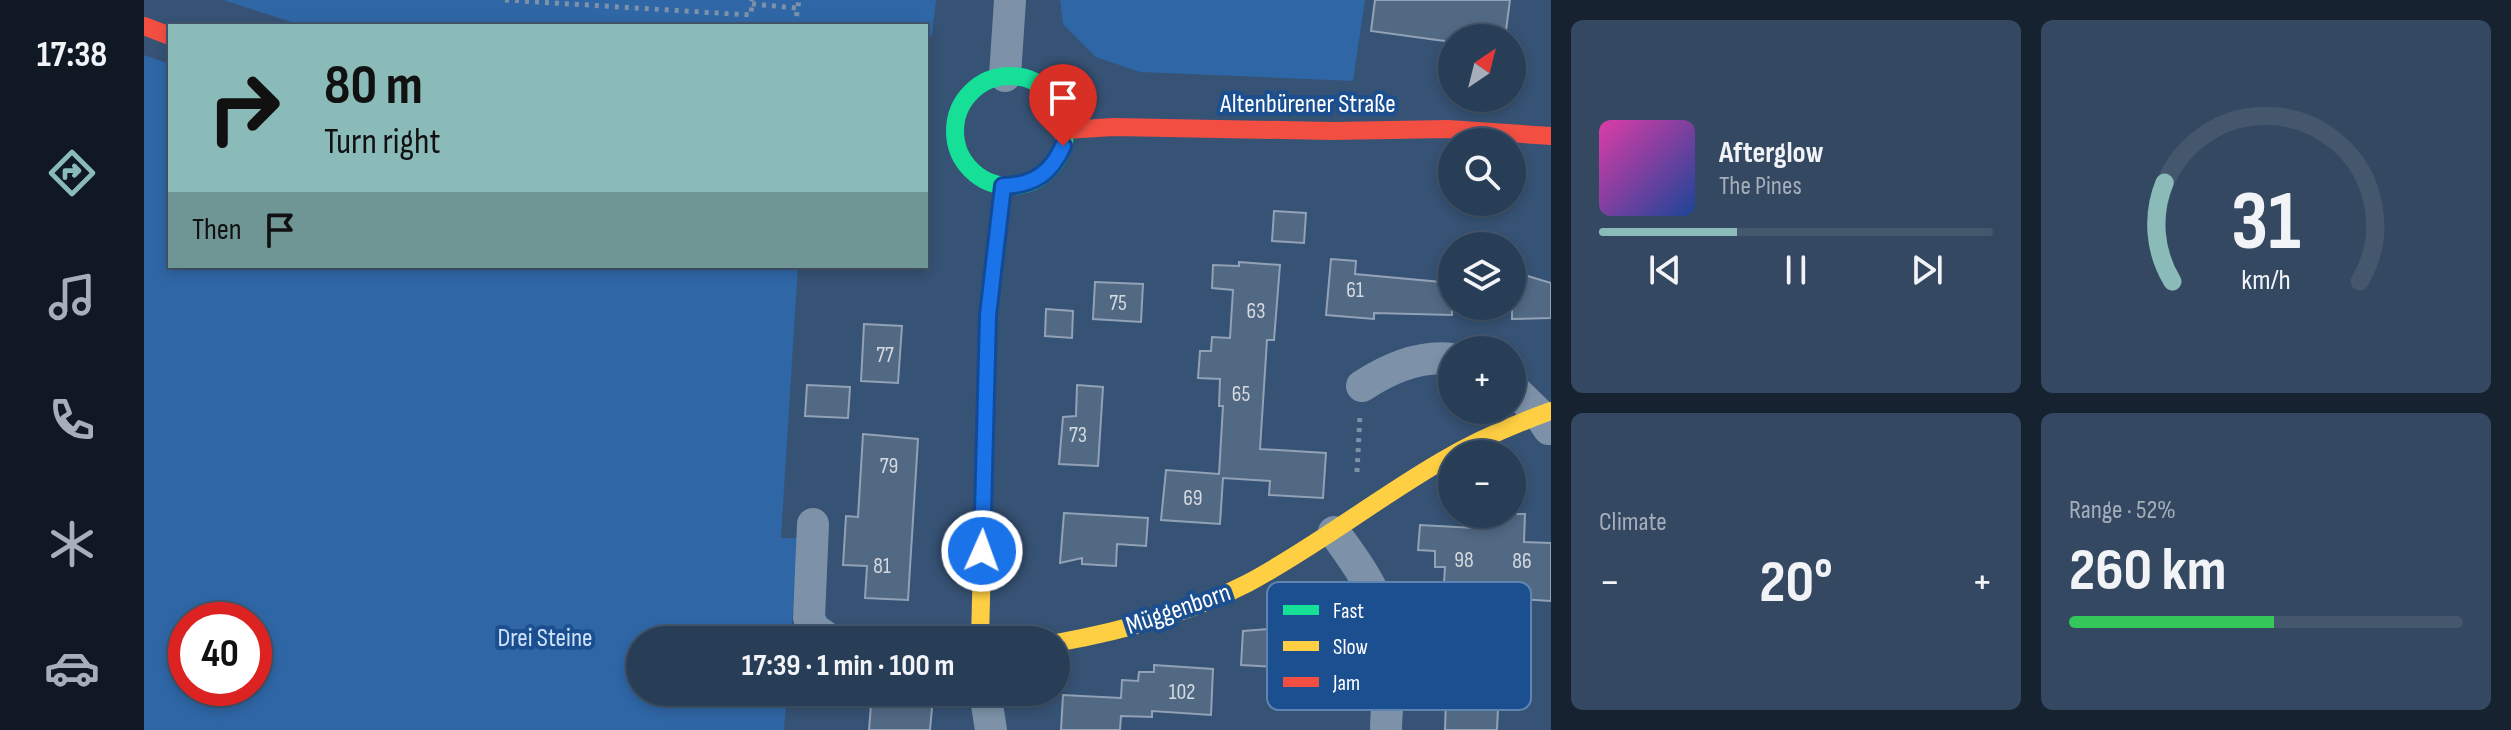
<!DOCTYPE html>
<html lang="en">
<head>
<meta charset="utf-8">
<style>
	:root { --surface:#283e57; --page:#344961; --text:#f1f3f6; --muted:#a5aeba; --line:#44576d; --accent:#8bbbb9 }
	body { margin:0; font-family:"Sofia Sans Condensed",sans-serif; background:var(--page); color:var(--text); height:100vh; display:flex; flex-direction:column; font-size:30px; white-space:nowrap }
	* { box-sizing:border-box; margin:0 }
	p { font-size:26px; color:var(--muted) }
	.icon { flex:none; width:44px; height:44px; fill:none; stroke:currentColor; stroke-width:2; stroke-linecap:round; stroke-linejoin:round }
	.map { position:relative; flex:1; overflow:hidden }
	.sheet { display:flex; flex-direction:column; gap:20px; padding:20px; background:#162230; width:960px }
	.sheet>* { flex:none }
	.banner { position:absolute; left:24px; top:24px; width:760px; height:244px; border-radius:0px; box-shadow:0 4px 12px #0003,0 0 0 2px var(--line); background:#8bbbb9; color:#111; overflow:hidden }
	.needle { width:52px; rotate:35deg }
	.controls { position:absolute; left:1294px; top:24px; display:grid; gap:16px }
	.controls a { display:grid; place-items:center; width:88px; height:88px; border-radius:50%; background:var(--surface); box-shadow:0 4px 12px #0003,0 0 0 2px var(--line); font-size:40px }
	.speed { position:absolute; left:24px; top:602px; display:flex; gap:16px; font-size:40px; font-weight:700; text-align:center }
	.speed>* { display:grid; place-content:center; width:104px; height:104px; border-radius:50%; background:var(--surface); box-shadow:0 4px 12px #0003,0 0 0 2px var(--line); line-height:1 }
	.speed .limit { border:12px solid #d22; background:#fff; color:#111 }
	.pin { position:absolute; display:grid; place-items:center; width:68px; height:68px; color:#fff; margin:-82px -34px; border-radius:50% 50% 50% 0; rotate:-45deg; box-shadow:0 0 8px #0007 }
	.pin .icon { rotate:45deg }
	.me { position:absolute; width:88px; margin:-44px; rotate:2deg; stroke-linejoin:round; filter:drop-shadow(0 0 6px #0008) }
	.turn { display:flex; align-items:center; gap:28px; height:168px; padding:0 24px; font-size:36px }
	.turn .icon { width:104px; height:104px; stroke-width:2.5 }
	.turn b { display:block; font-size:56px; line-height:68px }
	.then { display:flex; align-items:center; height:76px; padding:0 24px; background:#0003; gap:16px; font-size:30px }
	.big { font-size:60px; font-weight:700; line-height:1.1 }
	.sheet .card { flex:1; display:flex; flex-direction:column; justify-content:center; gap:12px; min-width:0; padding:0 28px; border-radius:12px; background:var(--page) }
	.sheet .dial { align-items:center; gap:0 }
	.dial svg { height:208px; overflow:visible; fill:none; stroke:var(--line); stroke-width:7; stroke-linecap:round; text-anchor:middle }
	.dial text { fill:var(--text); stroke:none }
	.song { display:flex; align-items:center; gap:24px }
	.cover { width:96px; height:96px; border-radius:12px; background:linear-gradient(135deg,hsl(320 70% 55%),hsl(220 70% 35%)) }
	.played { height:8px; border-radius:4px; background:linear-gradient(90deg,var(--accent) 35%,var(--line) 35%) }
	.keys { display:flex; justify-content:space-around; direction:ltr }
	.heat { display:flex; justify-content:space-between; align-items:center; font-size:44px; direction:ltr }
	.charge { height:12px; border-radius:6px; background:linear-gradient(90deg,#34c759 52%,var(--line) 0) }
	.sheet .tiles { flex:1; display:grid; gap:20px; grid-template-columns:repeat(2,1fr) }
	.trip { position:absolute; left:482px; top:626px; width:444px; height:80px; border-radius:40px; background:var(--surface); box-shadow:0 4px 12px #0003,0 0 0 2px var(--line); font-weight:700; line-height:80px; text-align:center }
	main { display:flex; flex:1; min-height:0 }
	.menu { display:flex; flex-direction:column; width:144px; justify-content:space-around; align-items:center; background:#101923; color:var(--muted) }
	.menu .icon { width:56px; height:56px }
	.menu .on { color:var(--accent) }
	.menu b { font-size:36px; color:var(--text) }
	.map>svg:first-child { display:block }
	.green { fill:#2f66a5; fill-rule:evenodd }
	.building { fill:#526984; stroke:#92a2b6; stroke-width:2 }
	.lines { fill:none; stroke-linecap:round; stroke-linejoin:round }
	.path { stroke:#7d92a8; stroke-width:5; stroke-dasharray:4 6; stroke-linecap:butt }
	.street { stroke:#7d92a8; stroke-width:32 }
	.fast { stroke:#16e098; stroke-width:18 }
	.slow { stroke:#ffcf43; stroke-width:18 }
	.jam { stroke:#f24e42; stroke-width:18 }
	.route-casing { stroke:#114b97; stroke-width:20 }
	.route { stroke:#1a73e8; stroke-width:14 }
	.labels { text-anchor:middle; stroke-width:8; stroke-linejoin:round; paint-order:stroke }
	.number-label { font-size:22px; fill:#d4dae0 }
	.street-label { font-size:26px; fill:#fff; stroke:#1b4f8f }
	.park-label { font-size:26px; fill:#cfe3fa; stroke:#1b4f8f }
	.key { fill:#1b4f8f; stroke:#5f84b1; stroke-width:2 }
	.key-label { font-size:22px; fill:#fff }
</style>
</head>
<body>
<main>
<nav class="menu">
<b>17:38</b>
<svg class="icon on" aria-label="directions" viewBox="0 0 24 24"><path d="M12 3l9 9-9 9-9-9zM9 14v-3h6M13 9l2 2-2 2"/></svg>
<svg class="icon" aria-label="music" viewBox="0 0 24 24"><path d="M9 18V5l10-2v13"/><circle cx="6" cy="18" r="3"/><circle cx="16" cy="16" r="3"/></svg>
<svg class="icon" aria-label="phone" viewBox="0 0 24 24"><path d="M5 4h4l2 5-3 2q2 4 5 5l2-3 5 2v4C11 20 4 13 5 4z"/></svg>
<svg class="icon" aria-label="climate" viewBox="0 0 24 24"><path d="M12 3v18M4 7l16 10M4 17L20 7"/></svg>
<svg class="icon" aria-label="car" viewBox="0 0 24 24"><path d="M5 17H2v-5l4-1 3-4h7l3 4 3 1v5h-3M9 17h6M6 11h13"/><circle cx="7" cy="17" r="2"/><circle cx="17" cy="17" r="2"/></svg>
</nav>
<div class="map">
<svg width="1407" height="730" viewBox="0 0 1407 730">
	<rect width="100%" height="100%" fill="#365274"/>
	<g class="green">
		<polygon points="79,0 792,0 788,36 782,44 782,26 160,26"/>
		<polygon points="916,0 1221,0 1209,81 996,72 952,57 919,24"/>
		<path d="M0 55 26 64V266H654L637 538H654L647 640H496V692H643L640 730H0ZM42 620H110V688H42Z"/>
	</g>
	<g class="building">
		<polygon points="1231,0 1366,0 1361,38 1308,38 1308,42 1227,31"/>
		<polygon points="1130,211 1162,213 1160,243 1128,241"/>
		<polygon points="1187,259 1212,261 1211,274 1308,283 1308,315 1230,313 1230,319 1182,315"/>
		<polygon points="1095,262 1136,265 1130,340 1123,340 1116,449 1182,453 1179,498 1125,495 1126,481 1079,478 1076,524 1017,520 1022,470 1075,474 1079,406 1075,406 1076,379 1054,378 1056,351 1067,351 1068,337 1086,338 1089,290 1068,288 1069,265 1095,266"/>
		<polygon points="1377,274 1407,283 1407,318 1368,319 1368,283"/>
		<polygon points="951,282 999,284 997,322 949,319"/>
		<polygon points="902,309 929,311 928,338 901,336"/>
		<polygon points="720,324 758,326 754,383 717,381"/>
		<polygon points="663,385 706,387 704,418 661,416"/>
		<polygon points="933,385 959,387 954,466 915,464 919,417 932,416"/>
		<polygon points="719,434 774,439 764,600 721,598 723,566 699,565 702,516 714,517"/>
		<polygon points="920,513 1004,518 1002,546 973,544 972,566 938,564 938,558 916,563"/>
		<polygon points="1351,514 1381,514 1380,542 1407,543 1407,601 1342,597 1339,666 1356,666 1353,730 1301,730 1303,664 1295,663 1301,567 1291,567 1291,551 1274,550 1276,525 1330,528 1330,517 1351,519"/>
		<polygon points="1137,623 1173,628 1174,625 1203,628 1200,671 1097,665 1099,631 1136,628"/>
		<polygon points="1010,665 1069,669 1067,715 1008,711 1008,717 977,716 976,730 917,730 919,695 977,698 978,680 994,681 995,672 1010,672"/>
		<polygon points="728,692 758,692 758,695 789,697 786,730 725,730"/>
	</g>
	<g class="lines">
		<g class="path">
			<polyline points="361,0 607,15 608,0"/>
			<polyline points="608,4 653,8"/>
			<polyline points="651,26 655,0"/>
			<polyline points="1213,472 1216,415"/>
		</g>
		<g class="street">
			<polyline points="861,76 866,0"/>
			<path d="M1218 386C1244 369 1276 355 1308 359"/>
			<polyline points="1368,388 1395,414 1405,429"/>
			<polyline points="669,524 665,618 670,629 686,640"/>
			<path d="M1190 532C1225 579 1247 612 1246 674 1245 692 1242 711 1242 730"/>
			<polyline points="841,692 847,730"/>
		</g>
		<circle class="fast" cx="866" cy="131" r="55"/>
		<g class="slow">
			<polyline points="836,640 844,315 859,186"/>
			<path d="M912 643C978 631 1044 614 1104 583 1171 547 1231 500 1296 462 1331 441 1368 425 1407 411"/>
		</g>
		<g class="jam">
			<polyline points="0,26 26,36"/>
			<polyline points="921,130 970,127 1188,131 1304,129 1407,136"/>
		</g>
	</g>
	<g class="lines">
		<defs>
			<path id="route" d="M838 551 844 315 859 186C889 185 907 174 919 146"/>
		</defs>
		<use href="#route" class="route-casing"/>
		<use href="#route" class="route"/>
	</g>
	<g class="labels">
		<g class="number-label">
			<text x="1211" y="297">61</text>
			<text x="974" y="310">75</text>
			<text x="1112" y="318">63</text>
			<text x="741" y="362">77</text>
			<text x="1097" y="401">65</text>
			<text x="934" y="442">73</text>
			<text x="745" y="473">79</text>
			<text x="1049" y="505">69</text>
			<text x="1320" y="567">98</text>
			<text x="1378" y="568">86</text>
			<text x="738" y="573">81</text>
			<text x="1038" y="699">102</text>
		</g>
		<g class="street-label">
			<text x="1164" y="112">Altenbürener Straße</text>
			<text transform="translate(1034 608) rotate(-19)" y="9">Müggenborn</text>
		</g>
		<g class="park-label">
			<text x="401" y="646">Drei Steine</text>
		</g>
	</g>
	<rect x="1123" y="582" width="264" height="128" rx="12" class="key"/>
	<rect x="1139" y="605" width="36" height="10" fill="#16e098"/>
	<rect x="1139" y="641" width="36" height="10" fill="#ffcf43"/>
	<rect x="1139" y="677" width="36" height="10" fill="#f24e42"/>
	<g class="key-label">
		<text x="1189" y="618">Fast</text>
		<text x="1189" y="654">Slow</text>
		<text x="1189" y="690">Jam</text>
	</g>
</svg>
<div class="controls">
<a><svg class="needle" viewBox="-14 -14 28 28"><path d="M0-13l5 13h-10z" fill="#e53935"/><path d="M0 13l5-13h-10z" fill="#a5aeba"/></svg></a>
<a><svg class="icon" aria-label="search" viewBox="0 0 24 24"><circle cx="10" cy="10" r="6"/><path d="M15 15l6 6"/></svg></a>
<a><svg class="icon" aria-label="layers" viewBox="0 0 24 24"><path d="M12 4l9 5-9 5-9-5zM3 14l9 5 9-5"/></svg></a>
<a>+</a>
<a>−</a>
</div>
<div class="speed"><div class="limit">40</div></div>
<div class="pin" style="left:919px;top:146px;background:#d93025"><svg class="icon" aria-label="arrive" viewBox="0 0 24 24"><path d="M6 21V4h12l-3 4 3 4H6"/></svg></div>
<svg class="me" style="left:838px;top:551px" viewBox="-20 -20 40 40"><circle r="17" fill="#1a73e8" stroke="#fff" stroke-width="3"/><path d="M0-11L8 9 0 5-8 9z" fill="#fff"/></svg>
<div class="trip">17:39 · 1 min · 100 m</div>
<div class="banner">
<div class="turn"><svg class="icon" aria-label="right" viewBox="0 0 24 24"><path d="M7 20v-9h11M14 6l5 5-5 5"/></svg><div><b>80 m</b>Turn right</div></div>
<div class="then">Then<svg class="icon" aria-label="arrive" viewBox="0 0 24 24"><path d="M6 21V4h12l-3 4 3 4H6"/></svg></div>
</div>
</div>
<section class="sheet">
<div class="tiles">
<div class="card">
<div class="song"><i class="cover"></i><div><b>Afterglow</b><p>The Pines</p></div></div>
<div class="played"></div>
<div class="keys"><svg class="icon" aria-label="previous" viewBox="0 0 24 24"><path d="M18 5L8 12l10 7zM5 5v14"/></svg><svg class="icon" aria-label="pause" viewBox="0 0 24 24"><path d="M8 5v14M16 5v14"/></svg><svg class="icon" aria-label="next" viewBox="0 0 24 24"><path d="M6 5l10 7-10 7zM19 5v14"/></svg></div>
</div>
<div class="card dial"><svg viewBox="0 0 100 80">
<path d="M14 69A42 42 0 1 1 86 69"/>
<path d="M14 69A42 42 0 0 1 11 31" stroke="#8bbbb9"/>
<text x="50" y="56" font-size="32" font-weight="700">31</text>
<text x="50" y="72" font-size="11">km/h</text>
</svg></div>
<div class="card"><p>Climate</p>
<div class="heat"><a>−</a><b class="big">20°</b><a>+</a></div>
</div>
<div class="card"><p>Range · 52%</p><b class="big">260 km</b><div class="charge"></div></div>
</div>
</section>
</main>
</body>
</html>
